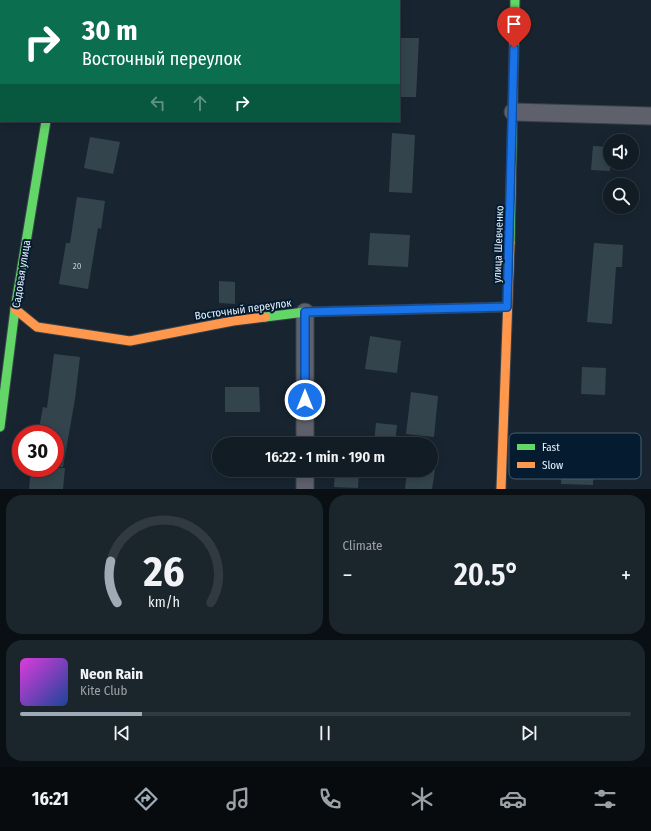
<!DOCTYPE html>
<html lang="en">
<head>
<meta charset="utf-8">
<style>
	:root { --surface:#121c24; --page:#1b252c; --text:#f1f3f6; --muted:#9ca1a6; --line:#313a41; --accent:#9eaab5 }
	body { margin:0; font-family:"Fira Sans Condensed",sans-serif; background:var(--page); color:var(--text); height:100vh; display:flex; flex-direction:column; font-size:15px; white-space:nowrap }
	* { box-sizing:border-box; margin:0 }
	p { font-size:13px; color:var(--muted) }
	.icon { flex:none; width:22px; height:22px; fill:none; stroke:currentColor; stroke-width:2; stroke-linecap:round; stroke-linejoin:round }
	.map { position:relative; height:489px; overflow:hidden }
	.details { display:flex; flex-direction:column; gap:6px; padding:6px; background:#0a0f14; flex:1 }
	.details>* { flex:none }
	.top-card { position:absolute; left:0px; top:0px; width:400px; height:122px; box-shadow:0 2px 10px #0003,0 0 0 1px var(--line); background:#0b6e4f; color:#fff; overflow:hidden }
	.tools { position:absolute; left:603px; top:134px; display:grid; gap:8px }
	.tools a { display:grid; place-items:center; width:36px; height:36px; border-radius:50%; background:var(--surface); box-shadow:0 2px 10px #0003,0 0 0 1px var(--line); font-size:20px }
	.speed { position:absolute; left:12px; top:425px; display:flex; gap:8px; font-size:20px; font-weight:700; text-align:center }
	.speed>* { display:grid; place-content:center; width:52px; height:52px; border-radius:50%; background:var(--surface); box-shadow:0 2px 10px #0003,0 0 0 1px var(--line); line-height:1 }
	.speed .limit { border:6px solid #d22; background:#fff; color:#111 }
	.pin { position:absolute; display:grid; place-items:center; width:34px; height:34px; color:#fff; margin:-41px -17px; border-radius:50% 50% 50% 0; rotate:-45deg; box-shadow:0 0 4px #0007 }
	.pin .icon { rotate:45deg }
	.me { position:absolute; width:44px; margin:-22px; rotate:0deg; stroke-linejoin:round; filter:drop-shadow(0 0 3px #0008) }
	.turn { display:flex; align-items:center; gap:14px; height:84px; padding:0 16px; font-size:18px }
	.turn .icon { width:52px; height:52px; stroke-width:2.5 }
	.turn b { display:block; font-size:28px; line-height:34px }
	.lanes { display:flex; align-items:center; height:38px; padding:0 16px; background:#0003; justify-content:center; gap:20px; direction:ltr }
	.lanes .off { opacity:.35 }
	.big { font-size:30px; font-weight:600; line-height:1.1 }
	.details .tile { flex:1; display:flex; flex-direction:column; justify-content:center; gap:6px; min-width:0; padding:0 14px; border-radius:16px; background:var(--page) }
	.details .dial { align-items:center; gap:0 }
	.dial svg { height:104px; overflow:visible; fill:none; stroke:var(--line); stroke-width:7; stroke-linecap:round; text-anchor:middle }
	.dial text { fill:var(--text); stroke:none }
	.song { display:flex; align-items:center; gap:12px }
	.cover { width:48px; height:48px; border-radius:6px; background:linear-gradient(135deg,hsl(300 70% 55%),hsl(220 70% 35%)) }
	.played { height:4px; border-radius:2px; background:linear-gradient(90deg,var(--accent) 20%,var(--line) 20%) }
	.keys { display:flex; justify-content:space-around; direction:ltr }
	.heat { display:flex; justify-content:space-between; align-items:center; font-size:22px; direction:ltr }
	.details .tiles { flex:1; display:grid; gap:6px; grid-template-columns:1fr 1fr }
	.tile:last-child { grid-column:span 2 }
	.trip { position:absolute; left:212px; top:437px; width:226px; height:40px; border-radius:20px; background:var(--surface); box-shadow:0 2px 10px #0003,0 0 0 1px var(--line); font-weight:600; line-height:40px; text-align:center }
	.tab-bar { display:flex; height:64px; justify-content:space-around; align-items:center; background:#070b0e; color:var(--muted) }
	.tab-bar .icon { width:28px; height:28px }
	.tab-bar .on { color:var(--accent) }
	.tab-bar b { font-size:18px; color:var(--text) }
	.map>svg:first-child { display:block }
	.building { fill:#34444d }
	.lines { fill:none; stroke-linecap:round; stroke-linejoin:round }
	.street-casing { stroke:#37424b; stroke-width:19 }
	.fast-casing { stroke:#37424b; stroke-width:11 }
	.slow-casing { stroke:#37424b; stroke-width:11 }
	.street { stroke:#5e606b; stroke-width:17 }
	.fast { stroke:#63d668; stroke-width:9 }
	.slow { stroke:#ff974d; stroke-width:9 }
	.route-casing { stroke:#114b97; stroke-width:10 }
	.route { stroke:#1a73e8; stroke-width:7 }
	.labels { text-anchor:middle; stroke-width:4; stroke-linejoin:round; paint-order:stroke }
	.number-label { font-size:9px; fill:#bac6d1 }
	.street-label { font-size:11px; fill:#e6f1fd; stroke:#051c30 }
	.key { fill:#051c30; stroke:#485c6e; stroke-width:1 }
	.key-label { font-size:11px; fill:#e6f1fd }
</style>
</head>
<body>
<div class="map">
<svg width="651" height="489" viewBox="0 0 651 489">
	<rect width="100%" height="100%" fill="#182530"/>
	<g class="building">
		<polygon points="399,38 419,38 416,97 399,97"/>
		<polygon points="392,133 415,135 412,193 389,192"/>
		<polygon points="90,137 120,142 113,174 84,168"/>
		<polygon points="593,146 610,147 610,171 591,170"/>
		<polygon points="77,197 105,201 101,229 98,228 88,289 59,284 66,243 70,243"/>
		<polygon points="370,233 410,235 408,267 368,265"/>
		<polygon points="594,243 623,245 622,267 616,267 612,324 587,322"/>
		<polygon points="219,281 235,282 235,304 219,303"/>
		<polygon points="370,336 401,341 397,373 365,369"/>
		<polygon points="54,354 80,357 75,399 63,467 55,467 55,434 38,434 43,407 47,408"/>
		<polygon points="582,367 606,368 605,395 581,394"/>
		<polygon points="225,387 259,387 260,412 225,412"/>
		<polygon points="411,392 438,396 434,437 406,434"/>
		<polygon points="376,423 397,425 395,444 374,444"/>
		<polygon points="562,447 595,449 593,485 561,484"/>
		<polygon points="31,468 65,468 63,489 29,489"/>
		<polygon points="335,470 359,470 358,488 334,487"/>
		<polygon points="407,470 435,470 432,489 405,489"/>
	</g>
	<g class="lines">
		<defs>
			<g id="street">
				<polyline points="66,1 66,0"/>
				<polyline points="513,112 651,116"/>
				<polyline points="305,444 305,312"/>
				<polyline points="305,489 305,470"/>
			</g>
			<g id="fast">
				<polyline points="510,243 515,0"/>
				<polyline points="265,317 305,312 507,307"/>
				<polyline points="0,427 15,309 46,121"/>
			</g>
			<g id="slow">
				<polyline points="15,309 37,327 130,341 233,321 265,317"/>
				<polyline points="501,489 510,243"/>
			</g>
		</defs>
		<use href="#street" class="street-casing"/>
		<use href="#fast" class="fast-casing"/>
		<use href="#slow" class="slow-casing"/>
		<use href="#street" class="street"/>
		<use href="#fast" class="fast"/>
		<use href="#slow" class="slow"/>
	</g>
	<g class="lines">
		<defs>
			<polyline id="route" points="305,400 305,312 507,307 514,48"/>
		</defs>
		<use href="#route" class="route-casing"/>
		<use href="#route" class="route"/>
	</g>
	<g class="labels">
		<g class="number-label">
			<text x="77" y="269">20</text>
		</g>
		<g class="street-label">
			<text transform="translate(498 244) rotate(-88)" y="4">улица Шевченко</text>
			<text transform="translate(21 274) rotate(-81)" y="4">Садовая улица</text>
			<text transform="translate(243 309) rotate(-8)" y="4">Восточный переулок</text>
		</g>
	</g>
	<rect x="509" y="433" width="132" height="46" rx="6" class="key"/>
	<rect x="517" y="444" width="18" height="6" fill="#63d668"/>
	<rect x="517" y="462" width="18" height="6" fill="#ff974d"/>
	<g class="key-label">
		<text x="542" y="451">Fast</text>
		<text x="542" y="469">Slow</text>
	</g>
</svg>
<div class="tools">
<a><svg class="icon" aria-label="sound" viewBox="0 0 24 24"><path d="M4 9h4l5-4v14l-5-4H4zM17 9q2 3 0 6"/></svg></a>
<a><svg class="icon" aria-label="search" viewBox="0 0 24 24"><circle cx="10" cy="10" r="6"/><path d="M15 15l6 6"/></svg></a>
</div>
<div class="speed"><div class="limit">30</div></div>
<div class="pin" style="left:514px;top:48px;background:#d93025"><svg class="icon" aria-label="arrive" viewBox="0 0 24 24"><path d="M6 21V4h12l-3 4 3 4H6"/></svg></div>
<svg class="me" style="left:305px;top:400px" viewBox="-20 -20 40 40"><circle r="17" fill="#1a73e8" stroke="#fff" stroke-width="3"/><path d="M0-11L8 9 0 5-8 9z" fill="#fff"/></svg>
<div class="trip">16:22 · 1 min · 190 m</div>
<div class="top-card">
<div class="turn"><svg class="icon" aria-label="right" viewBox="0 0 24 24"><path d="M7 20v-9h11M14 6l5 5-5 5"/></svg><div><b>30 m</b>Восточный переулок</div></div>
<div class="lanes"><svg class="icon off" aria-label="left" viewBox="0 0 24 24"><path d="M17 20v-9H6M10 6l-5 5 5 5"/></svg><svg class="icon off" aria-label="ahead" viewBox="0 0 24 24"><path d="M12 20V5M6 11l6-6 6 6"/></svg><svg class="icon" aria-label="right" viewBox="0 0 24 24"><path d="M7 20v-9h11M14 6l5 5-5 5"/></svg></div>
</div>
</div>
<section class="details">
<div class="tiles">
<div class="tile dial"><svg viewBox="0 0 100 80">
<path d="M14 69A42 42 0 1 1 86 69"/>
<path d="M14 69A42 42 0 0 1 9 37" stroke="#9eaab5"/>
<text x="50" y="56" font-size="32" font-weight="700">26</text>
<text x="50" y="72" font-size="11">km/h</text>
</svg></div>
<div class="tile"><p>Climate</p>
<div class="heat"><a>−</a><b class="big">20.5°</b><a>+</a></div>
</div>
<div class="tile">
<div class="song"><i class="cover"></i><div><b>Neon Rain</b><p>Kite Club</p></div></div>
<div class="played"></div>
<div class="keys"><svg class="icon" aria-label="previous" viewBox="0 0 24 24"><path d="M18 5L8 12l10 7zM5 5v14"/></svg><svg class="icon" aria-label="pause" viewBox="0 0 24 24"><path d="M8 5v14M16 5v14"/></svg><svg class="icon" aria-label="next" viewBox="0 0 24 24"><path d="M6 5l10 7-10 7zM19 5v14"/></svg></div>
</div>
</div>
</section>
<nav class="tab-bar">
<b>16:21</b>
<svg class="icon on" aria-label="directions" viewBox="0 0 24 24"><path d="M12 3l9 9-9 9-9-9zM9 14v-3h6M13 9l2 2-2 2"/></svg>
<svg class="icon" aria-label="music" viewBox="0 0 24 24"><path d="M9 18V5l10-2v13"/><circle cx="6" cy="18" r="3"/><circle cx="16" cy="16" r="3"/></svg>
<svg class="icon" aria-label="phone" viewBox="0 0 24 24"><path d="M5 4h4l2 5-3 2q2 4 5 5l2-3 5 2v4C11 20 4 13 5 4z"/></svg>
<svg class="icon" aria-label="climate" viewBox="0 0 24 24"><path d="M12 3v18M4 7l16 10M4 17L20 7"/></svg>
<svg class="icon" aria-label="car" viewBox="0 0 24 24"><path d="M5 17H2v-5l4-1 3-4h7l3 4 3 1v5h-3M9 17h6M6 11h13"/><circle cx="7" cy="17" r="2"/><circle cx="17" cy="17" r="2"/></svg>
<svg class="icon" aria-label="filters" viewBox="0 0 24 24"><path d="M4 7h16M4 17h16"/><circle cx="9" cy="7" r="2"/><circle cx="15" cy="17" r="2"/></svg>
</nav>
</body>
</html>
